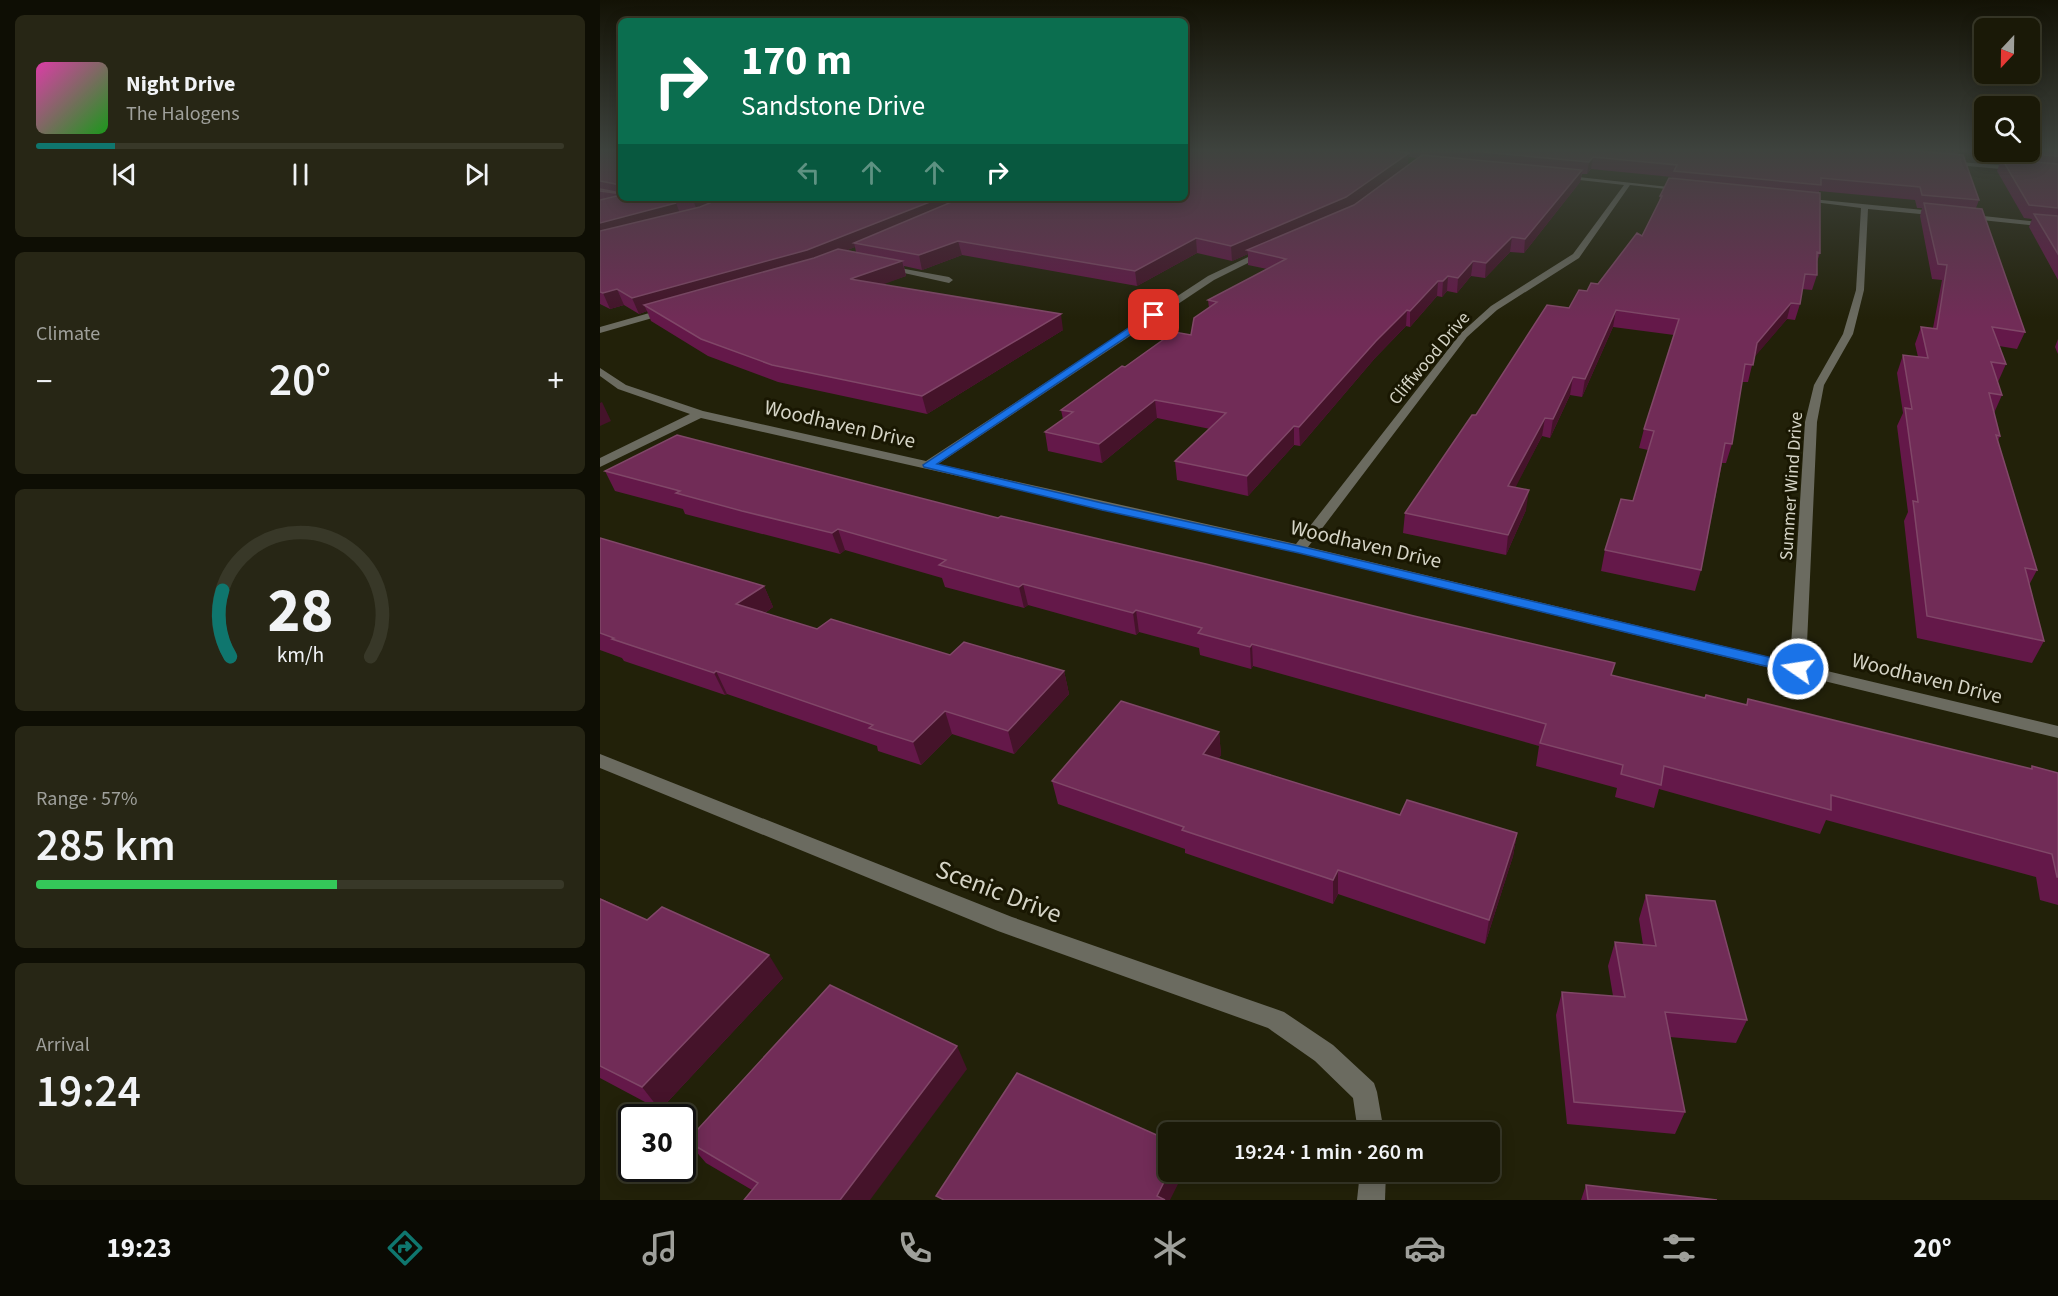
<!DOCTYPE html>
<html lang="en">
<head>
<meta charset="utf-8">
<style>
	:root { --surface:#1a1907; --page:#272615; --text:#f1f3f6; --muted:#9fa09b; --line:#383828; --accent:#0f766e }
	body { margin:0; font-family:"Source Sans 3",sans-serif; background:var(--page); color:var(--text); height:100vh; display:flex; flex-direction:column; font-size:22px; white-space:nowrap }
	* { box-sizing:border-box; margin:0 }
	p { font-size:20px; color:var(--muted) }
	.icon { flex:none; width:33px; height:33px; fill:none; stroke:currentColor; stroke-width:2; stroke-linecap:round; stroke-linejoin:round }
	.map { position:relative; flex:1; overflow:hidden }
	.drawer { display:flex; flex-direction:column; gap:15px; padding:15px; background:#0e0e04; width:600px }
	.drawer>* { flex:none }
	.guide { position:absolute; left:18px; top:18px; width:570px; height:183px; border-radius:9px; box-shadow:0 3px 15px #0003,0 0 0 2px var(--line); background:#0b6e4f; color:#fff; overflow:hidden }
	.needle { width:39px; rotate:202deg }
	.controls { position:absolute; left:1374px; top:18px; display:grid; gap:12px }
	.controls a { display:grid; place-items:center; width:66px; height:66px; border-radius:9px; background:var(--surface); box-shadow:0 3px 15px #0003,0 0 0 2px var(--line); font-size:30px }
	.speed { position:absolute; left:18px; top:1104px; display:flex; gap:12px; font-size:30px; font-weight:700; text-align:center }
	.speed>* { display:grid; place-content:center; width:78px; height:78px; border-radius:50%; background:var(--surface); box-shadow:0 3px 15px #0003,0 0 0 2px var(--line); line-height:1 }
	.speed .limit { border:3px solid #111; border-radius:9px; background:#fff; color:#111 }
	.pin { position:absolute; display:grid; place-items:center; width:51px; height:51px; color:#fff; margin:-26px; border-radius:12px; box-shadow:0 3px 9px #0006 }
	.me { position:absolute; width:66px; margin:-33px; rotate:283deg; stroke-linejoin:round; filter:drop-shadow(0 0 4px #0008) }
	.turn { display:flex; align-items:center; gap:21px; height:126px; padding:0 24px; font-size:27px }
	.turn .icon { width:78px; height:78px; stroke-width:2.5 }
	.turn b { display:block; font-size:42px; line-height:51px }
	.lanes { display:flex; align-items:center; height:57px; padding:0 24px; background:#0003; justify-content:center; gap:30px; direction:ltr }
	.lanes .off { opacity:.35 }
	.big { font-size:45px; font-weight:600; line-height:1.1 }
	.drawer .widget { flex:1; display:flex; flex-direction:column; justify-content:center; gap:9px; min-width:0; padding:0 21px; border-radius:9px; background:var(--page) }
	.drawer .dial { align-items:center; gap:0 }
	.dial svg { height:156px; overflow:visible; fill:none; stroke:var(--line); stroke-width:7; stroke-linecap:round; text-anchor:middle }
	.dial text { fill:var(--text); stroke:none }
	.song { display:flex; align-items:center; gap:18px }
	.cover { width:72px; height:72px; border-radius:9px; background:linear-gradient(135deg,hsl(320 70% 55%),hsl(120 70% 35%)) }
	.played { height:6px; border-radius:3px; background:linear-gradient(90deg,var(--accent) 15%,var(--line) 15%) }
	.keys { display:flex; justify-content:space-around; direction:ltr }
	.heat { display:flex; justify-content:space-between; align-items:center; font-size:33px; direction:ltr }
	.charge { height:9px; border-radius:4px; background:linear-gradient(90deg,#34c759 57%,var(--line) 0) }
	.trip { position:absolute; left:558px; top:1122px; width:342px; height:60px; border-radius:9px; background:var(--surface); box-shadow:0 3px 15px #0003,0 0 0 2px var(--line); font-weight:600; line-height:60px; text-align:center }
	.dock { display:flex; height:96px; justify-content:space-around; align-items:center; background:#0a0a03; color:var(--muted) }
	.dock .icon { width:42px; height:42px }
	.dock .on { color:var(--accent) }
	.dock b { font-size:27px; color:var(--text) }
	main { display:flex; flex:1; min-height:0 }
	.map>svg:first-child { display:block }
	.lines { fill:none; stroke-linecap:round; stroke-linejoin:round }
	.minor { fill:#6b6b60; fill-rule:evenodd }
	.wall { fill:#641849; fill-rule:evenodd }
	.shaded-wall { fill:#45132a }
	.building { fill:#712c57; stroke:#804768; stroke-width:1.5 }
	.route { fill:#1a73e8; stroke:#114b97; stroke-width:1.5 }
	.labels { text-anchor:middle; stroke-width:6; stroke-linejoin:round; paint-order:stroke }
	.far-street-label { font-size:18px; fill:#d5d4c6; stroke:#191702 }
	.street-label { font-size:21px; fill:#d5d4c6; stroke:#191702 }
	.near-street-label { font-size:26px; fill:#d5d4c6; stroke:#191702 }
</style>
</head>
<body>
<main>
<section class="drawer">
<div class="widget">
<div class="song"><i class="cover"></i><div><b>Night Drive</b><p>The Halogens</p></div></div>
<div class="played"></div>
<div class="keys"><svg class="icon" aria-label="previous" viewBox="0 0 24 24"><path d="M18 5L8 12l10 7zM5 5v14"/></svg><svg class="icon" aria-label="pause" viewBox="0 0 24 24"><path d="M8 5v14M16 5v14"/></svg><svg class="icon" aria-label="next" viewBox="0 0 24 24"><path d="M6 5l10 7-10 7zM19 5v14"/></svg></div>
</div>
<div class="widget"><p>Climate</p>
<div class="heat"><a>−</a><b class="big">20°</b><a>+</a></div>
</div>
<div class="widget dial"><svg viewBox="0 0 100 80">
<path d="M14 69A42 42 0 1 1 86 69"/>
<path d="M14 69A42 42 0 0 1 10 35" stroke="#0f766e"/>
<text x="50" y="56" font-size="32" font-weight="700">28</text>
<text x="50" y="72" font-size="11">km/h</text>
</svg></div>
<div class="widget"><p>Range · 57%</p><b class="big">285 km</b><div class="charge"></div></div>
<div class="widget"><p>Arrival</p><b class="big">19:24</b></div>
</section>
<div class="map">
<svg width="1458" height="1200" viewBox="0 0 1458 1200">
	<rect width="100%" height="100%" fill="#222109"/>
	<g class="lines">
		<g class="minor">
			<polygon points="1347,161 1458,170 1458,174 1345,164"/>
			<polygon points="960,175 1087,189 1084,191 1030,185 979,258 897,310 867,337 708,547 1190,662 1205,422 1214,385 1243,334 1256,290 1261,208 1198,200 1201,198 1344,212 1341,216 1268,209 1264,290 1253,334 1224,385 1217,422 1206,666 1458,726 1458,738 699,553 101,418 0,467 0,458 90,414 18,389 0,376 0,368 26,385 103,411 326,461 608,276 665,249 669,251 668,253 614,280 338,464 696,544 861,333 891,306 973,254 1024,185 962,178"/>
			<polygon points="1365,214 1458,224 1458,228 1362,218"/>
			<polygon points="283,265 349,277 353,280 349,283 286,269 283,269"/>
			<polygon points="67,308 70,309 70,313 0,333 0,327"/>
			<polygon points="0,754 412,917 684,1012 733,1045 774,1083 777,1092 784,1132 758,1132 753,1098 715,1061 668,1028 398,931 0,768"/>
			<polygon points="760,1172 786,1172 785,1200 757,1200"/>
		</g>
	</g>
	<g class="wall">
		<path d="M0 151H21V198H585V151H1359L1358 155 1379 200 1376 208 1425 332 1417 349 1399 346 1406 364 1398 382H1397L1402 395 1394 413 1400 436 1398 441 1437 570 1429 585 1444 641 1432 663 1317 638 1304 521 1308 512 1297 426 1303 413 1297 373 1303 355 1318 357 1315 344 1321 327 1333 328 1342 280 1332 279 1320 216 1322 208H1317L1315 200 1219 191 1220 253 1217 262V275L1212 290 1202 289 1200 304 1195 320 1187 319 1154 357 1148 382H1142L1132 444 1126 463H1122L1101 570 1095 591 1001 571 1005 550 1033 501 1048 450 1039 448 1044 429 1074 335 1013 327 982 397 970 395 950 438 942 436 915 487 926 510 906 555 803 533 805 513 876 415 969 308 987 291 998 284 1042 236 1059 202 1060 196 1072 177 991 169 987 174H982L980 182 924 253 910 252 885 278 871 276 857 293 847 291 842 297 837 296 810 327 806 326 775 358 700 446 694 445 648 496 577 480 575 461 610 429 557 418 502 463 448 451 445 432 463 419 461 410 525 367 591 335 609 308 608 300 667 269 648 265V254L632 261 597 253 537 286 362 255 322 270 304 266 306 276 282 284 463 330 327 414 178 382 108 356 51 321 47 311 39 314 24 305 10 309 0 304ZM808 157 818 158 752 206ZM255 247 256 252 247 250Z"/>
		<polygon points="1458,151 1458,280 1429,227 1432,219 1424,218 1397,171 1400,163 1393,162 1387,152"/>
		<polygon points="1458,339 1458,354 1455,347"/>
		<polygon points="5,471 1012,675 1105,698 1106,695 1146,705 1148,699 1430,769 1432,766 1458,773 1458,905 1440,900 1436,877 1226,820 1220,834 1059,789 1054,808 1015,797 1017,788 936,766 939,746 653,666 651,669 600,655 599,648 539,632 536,635 428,605 424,608 345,587 342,578 245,550 240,554 85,514 83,509 15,491"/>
		<polygon points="0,538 164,586 173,607 165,613 217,629 350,655 464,671 469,694 414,754 352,734 321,765 278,751 277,746 127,694 125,695 24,661 22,658 0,650"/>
		<polygon points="619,732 621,755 618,759 800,815 917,833 913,856 885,944 738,894 733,904 585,853 585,849 458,804 452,781"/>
		<polygon points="1046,895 1147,1020 1136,1043 1070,1037 1085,1112 1075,1134 967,1124 956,1015 962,992 1013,996 1008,966 1015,942 1043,945 1039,919"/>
		<polygon points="0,898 47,920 183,978 60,1110 0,1078"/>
		<polygon points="367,1069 152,1190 106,1163 87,1141"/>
		<polygon points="986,1185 1117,1200 981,1200"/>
	</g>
	<g class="shaded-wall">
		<polygon points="809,153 808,165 746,210 647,250 648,254 632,261 631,246"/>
		<polygon points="993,157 991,169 987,174 989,162"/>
		<polygon points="982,170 980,182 924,253 925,239"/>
		<polygon points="98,198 141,198 98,213 93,200"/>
		<polygon points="340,198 375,198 254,243 255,247 211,265 44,305 47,311 39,314 32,298"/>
		<polygon points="76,203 81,216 0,239 0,223"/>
		<polygon points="912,237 910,252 885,278 886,263"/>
		<polygon points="596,238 597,253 537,286 535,271"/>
		<polygon points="358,241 362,255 322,270 319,255"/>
		<polygon points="302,261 306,276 255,295 250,279"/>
		<polygon points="873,261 871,276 857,293 858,278"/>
		<polygon points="848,276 847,291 842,297 843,281"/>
		<polygon points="838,281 837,296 810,327 810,311"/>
		<polygon points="17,289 24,305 10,309 3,293"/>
		<polygon points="1191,303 1187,319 1152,360 1157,343"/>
		<polygon points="807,310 806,326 775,358 700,446 699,427 776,341"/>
		<polygon points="1016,310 1013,327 982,397 985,379"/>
		<polygon points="461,314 463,330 327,414 322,396"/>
		<polygon points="973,377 970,395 950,438 953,419"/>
		<polygon points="555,400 557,418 502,463 499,444"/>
		<polygon points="2,402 11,421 0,426 0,403"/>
		<polygon points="945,418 942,436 906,506 908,486"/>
		<polygon points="694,426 694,445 648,496 647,476"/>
		<polygon points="929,490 926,510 906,555 908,535"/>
		<polygon points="238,529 245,550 240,554 232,533"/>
		<polygon points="423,584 428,605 424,608 419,587"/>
		<polygon points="164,586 173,607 146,626 136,604"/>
		<polygon points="536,610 539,632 536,635 533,613"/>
		<polygon points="652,644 653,666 651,669 650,647"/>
		<polygon points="116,671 127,694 125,695 114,673"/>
		<polygon points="464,671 469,694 414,754 408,731"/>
		<polygon points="345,711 352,734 321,765 313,742"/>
		<polygon points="619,732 621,755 605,777 603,754"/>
		<polygon points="917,833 913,856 885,944 889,920"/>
		<polygon points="738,870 738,894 733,904 733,880"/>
		<polygon points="169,955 183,978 60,1110 42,1087"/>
		<polygon points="357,1046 367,1069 270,1200 240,1200"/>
		<polygon points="569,1172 584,1172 570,1200 558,1200 557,1196"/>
	</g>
	<g class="building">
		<polygon points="0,151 21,151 21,185 0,181"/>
		<polygon points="585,151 793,151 809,153 746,197 631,246 596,238 535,271 358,241 319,255 254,243 361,198 585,198"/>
		<polygon points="872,151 1317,151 1363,155 1379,200 1322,195 1320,187 1221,178 1221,185 1074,171 1077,165 993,157 989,162"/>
		<polygon points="1458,151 1458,156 1407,152 1430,151"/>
		<polygon points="822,155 982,170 925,239 912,237 886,263 873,261 858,278 848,276 843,281 838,281 810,311 807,310 776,341 699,427 694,426 647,476 575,461 626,413 555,400 499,444 445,432 473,412 461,410 522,366 525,367 574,332 591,335 594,318 617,302 608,300 686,259 647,250 754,205"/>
		<polygon points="1402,159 1458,164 1458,208 1429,205"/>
		<polygon points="1069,178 1220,193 1220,253 1217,252 1217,275 1205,274 1200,304 1191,303 1157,343 1153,365 1145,364 1132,444 1125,443 1101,570 1005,550 1021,499 1033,501 1054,431 1044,429 1079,319 1016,310 985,379 973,377 953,419 945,418 908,486 929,490 908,535 805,513 872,415 876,415 947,305 969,308 979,290 987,291 991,283 998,284 1037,233 1042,236 1062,196 1060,196"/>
		<polygon points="0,189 21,193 21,194 0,191"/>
		<polygon points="21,195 21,198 47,198 76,203 0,223 0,200"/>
		<polygon points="122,198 340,198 207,250 32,298 17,289 3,293 0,292 0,231 100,207"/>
		<polygon points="1324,203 1382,209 1425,332 1392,327 1406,364 1391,362 1402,395 1389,393 1400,436 1396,435 1437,570 1425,568 1444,641 1327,616 1313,501 1318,502 1305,408 1312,409 1303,355 1328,358 1321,327 1337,329 1347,265 1338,264"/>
		<polygon points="1434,214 1458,216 1458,254"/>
		<polygon points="238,249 302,261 250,279 461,314 322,396 172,365 101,339 44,305 214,258"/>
		<polygon points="77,435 398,518 401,516 606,564 814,616 1015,663 1011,675 1105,698 1106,695 1147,705 1148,699 1432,769 1432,766 1458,773 1458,877 1457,877 1452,854 1231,795 1231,810 1064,766 1061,785 1021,774 1023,765 940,743 946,724 652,644 650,647 598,633 602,628 536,610 533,613 423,584 419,587 339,565 346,560 238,529 232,533 142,511 76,493 80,491 5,471"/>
		<polygon points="0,538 164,586 136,604 217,629 231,619 350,655 364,642 464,671 408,731 345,711 313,742 269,728 273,725 116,671 114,673 12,639 14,638 0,633"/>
		<polygon points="521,701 619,732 603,754 800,815 807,800 917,833 889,920 738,870 733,880 582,830 584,827 452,781"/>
		<polygon points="1046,895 1115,901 1147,1020 1065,1012 1085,1112 974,1102 962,992 1025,997 1015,942 1056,946"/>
		<polygon points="0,899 47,920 62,907 169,955 42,1087 0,1066"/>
		<polygon points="230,985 357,1046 240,1200 144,1200 158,1183 87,1141"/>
		<polygon points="417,1073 568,1140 568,1172 569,1172 557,1196 565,1200 344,1200 336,1196"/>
		<polygon points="986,1185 1117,1200 988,1200"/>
	</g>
	<linearGradient id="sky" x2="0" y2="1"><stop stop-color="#131205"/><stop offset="0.47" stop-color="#3e433e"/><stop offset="1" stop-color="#3e433e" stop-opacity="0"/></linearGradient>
	<rect width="1458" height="319" fill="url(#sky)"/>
	<polygon class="route" points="551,313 559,315 337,464 502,503 699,546 1198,664 1206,669 1198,674 699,553 502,510 324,467 323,465"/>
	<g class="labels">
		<g class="far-street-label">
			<text transform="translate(829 358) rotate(-50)" y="6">Cliffwood Drive</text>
			<text transform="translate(1191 486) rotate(-86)" y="6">Summer Wind Drive</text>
		</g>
		<g class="street-label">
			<text transform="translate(240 424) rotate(13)" y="7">Woodhaven Drive</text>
			<text transform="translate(766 544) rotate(13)" y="7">Woodhaven Drive</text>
			<text transform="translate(1327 678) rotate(14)" y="7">Woodhaven Drive</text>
		</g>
		<g class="near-street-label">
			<text transform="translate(399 891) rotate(21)" y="9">Scenic Drive</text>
		</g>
	</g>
</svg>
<div class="controls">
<a><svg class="needle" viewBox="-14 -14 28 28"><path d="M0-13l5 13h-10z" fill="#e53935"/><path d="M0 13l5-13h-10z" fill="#9fa09b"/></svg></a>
<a><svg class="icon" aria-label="search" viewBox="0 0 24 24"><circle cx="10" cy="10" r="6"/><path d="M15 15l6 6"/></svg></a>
</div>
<div class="speed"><div class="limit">30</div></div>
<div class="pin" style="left:554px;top:315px;background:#d93025"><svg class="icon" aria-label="arrive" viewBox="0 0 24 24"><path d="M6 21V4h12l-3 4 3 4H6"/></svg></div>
<svg class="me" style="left:1198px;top:669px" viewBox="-20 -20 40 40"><circle r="17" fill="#1a73e8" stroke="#fff" stroke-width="3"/><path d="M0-11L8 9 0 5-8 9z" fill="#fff"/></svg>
<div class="trip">19:24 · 1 min · 260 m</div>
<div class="guide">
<div class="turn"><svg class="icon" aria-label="right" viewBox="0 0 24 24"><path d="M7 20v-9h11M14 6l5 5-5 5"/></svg><div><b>170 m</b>Sandstone Drive</div></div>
<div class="lanes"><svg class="icon off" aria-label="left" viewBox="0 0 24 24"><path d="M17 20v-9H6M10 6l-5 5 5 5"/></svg><svg class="icon off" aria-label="ahead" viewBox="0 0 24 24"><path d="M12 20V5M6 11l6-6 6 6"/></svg><svg class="icon off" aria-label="ahead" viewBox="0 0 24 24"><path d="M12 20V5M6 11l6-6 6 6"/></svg><svg class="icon" aria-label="right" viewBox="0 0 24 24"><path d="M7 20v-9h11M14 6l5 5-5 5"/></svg></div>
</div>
</div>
</main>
<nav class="dock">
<b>19:23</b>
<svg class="icon on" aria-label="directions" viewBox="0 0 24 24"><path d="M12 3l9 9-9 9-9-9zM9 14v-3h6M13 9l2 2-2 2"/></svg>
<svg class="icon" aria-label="music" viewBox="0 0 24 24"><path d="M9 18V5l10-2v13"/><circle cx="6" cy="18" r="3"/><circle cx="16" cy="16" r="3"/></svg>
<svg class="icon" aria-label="phone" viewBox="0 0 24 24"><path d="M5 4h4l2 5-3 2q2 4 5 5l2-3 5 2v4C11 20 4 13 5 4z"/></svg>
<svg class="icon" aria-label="climate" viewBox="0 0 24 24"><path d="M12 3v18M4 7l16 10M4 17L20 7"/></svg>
<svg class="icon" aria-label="car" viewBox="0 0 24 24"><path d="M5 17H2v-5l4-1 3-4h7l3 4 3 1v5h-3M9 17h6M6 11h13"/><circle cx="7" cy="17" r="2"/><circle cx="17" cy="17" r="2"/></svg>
<svg class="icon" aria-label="filters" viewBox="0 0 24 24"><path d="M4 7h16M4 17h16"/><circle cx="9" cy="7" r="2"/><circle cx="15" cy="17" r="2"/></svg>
<b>20°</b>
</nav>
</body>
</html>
